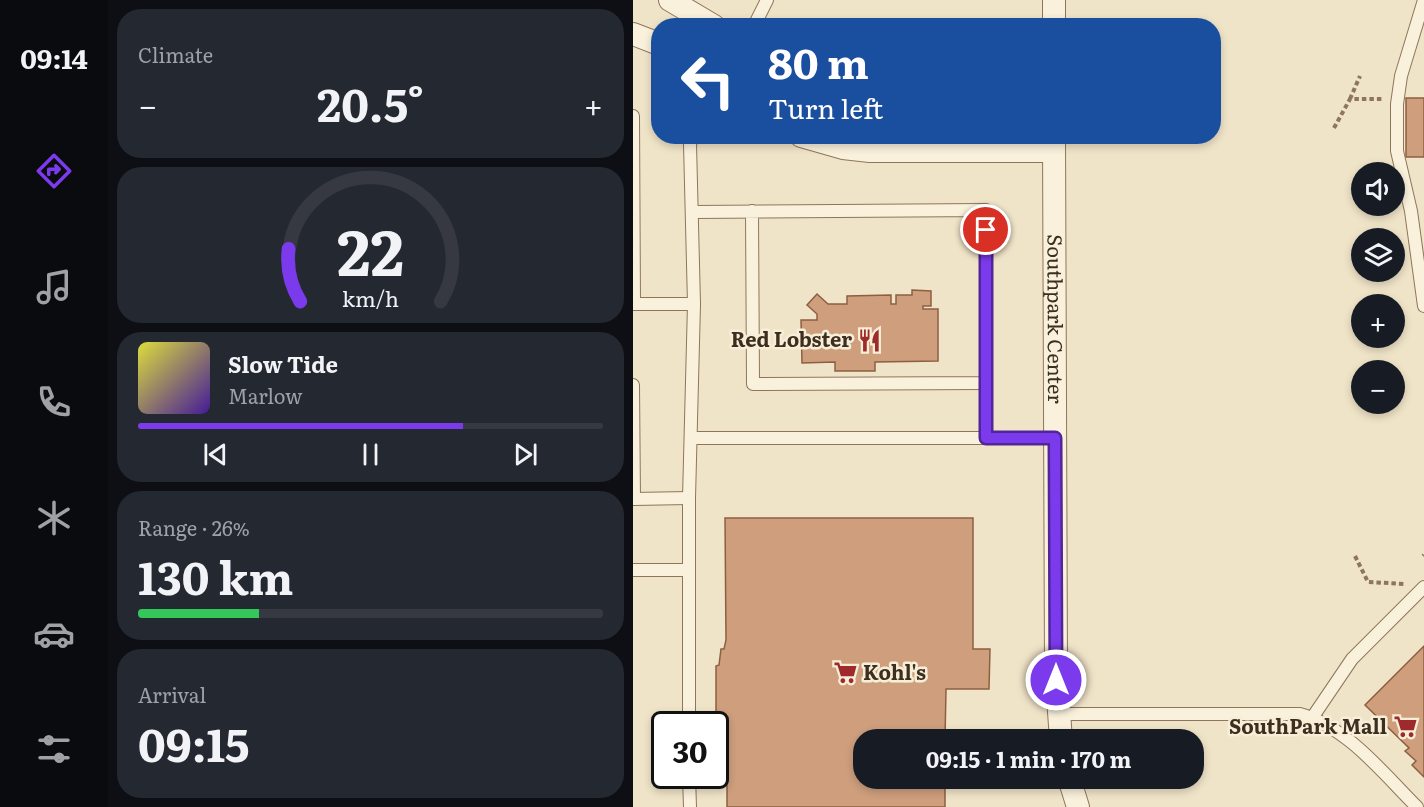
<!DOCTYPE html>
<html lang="en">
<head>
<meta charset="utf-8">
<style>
	:root { --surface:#171b24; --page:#242831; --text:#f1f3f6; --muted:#9ea1a6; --line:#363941; --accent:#7c3aed }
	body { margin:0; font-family:Literata,serif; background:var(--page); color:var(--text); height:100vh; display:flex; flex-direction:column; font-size:22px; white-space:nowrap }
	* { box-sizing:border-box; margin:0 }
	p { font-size:20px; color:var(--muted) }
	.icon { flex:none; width:33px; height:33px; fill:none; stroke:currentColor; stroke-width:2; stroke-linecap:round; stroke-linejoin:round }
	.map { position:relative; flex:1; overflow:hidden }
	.panel { display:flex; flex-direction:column; gap:9px; padding:9px; background:#0d0f14; width:525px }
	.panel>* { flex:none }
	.banner { position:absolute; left:18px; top:18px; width:570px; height:126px; border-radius:24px; box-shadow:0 3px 9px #0003; background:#1a4fa0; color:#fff; overflow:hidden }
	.controls { position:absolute; left:718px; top:162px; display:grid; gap:12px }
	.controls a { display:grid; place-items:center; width:54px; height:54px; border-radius:50%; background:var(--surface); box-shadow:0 3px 9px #0003; font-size:30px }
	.speed { position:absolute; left:18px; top:711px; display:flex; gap:12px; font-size:30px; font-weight:700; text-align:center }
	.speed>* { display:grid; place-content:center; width:78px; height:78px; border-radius:50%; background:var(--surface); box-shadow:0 3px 9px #0003; line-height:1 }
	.speed .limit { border:3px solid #111; border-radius:9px; background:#fff; color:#111 }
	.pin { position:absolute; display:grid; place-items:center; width:51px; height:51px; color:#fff; margin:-26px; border:3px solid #fff; border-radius:50%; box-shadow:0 2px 6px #0007 }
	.me { position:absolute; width:66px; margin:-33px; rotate:0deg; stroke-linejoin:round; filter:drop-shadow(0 0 4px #0008) }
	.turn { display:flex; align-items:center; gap:21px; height:126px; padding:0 18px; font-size:27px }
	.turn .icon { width:78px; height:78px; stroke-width:2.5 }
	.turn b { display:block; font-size:42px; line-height:51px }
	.big { font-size:45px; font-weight:700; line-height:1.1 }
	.panel .tile { flex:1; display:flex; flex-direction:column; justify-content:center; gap:9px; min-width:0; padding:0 21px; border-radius:24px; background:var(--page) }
	.panel .dial { align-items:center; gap:0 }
	.dial svg { height:156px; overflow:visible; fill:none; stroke:var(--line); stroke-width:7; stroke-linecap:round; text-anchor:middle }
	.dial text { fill:var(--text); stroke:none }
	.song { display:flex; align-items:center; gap:18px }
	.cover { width:72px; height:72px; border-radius:9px; background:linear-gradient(135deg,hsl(60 70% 55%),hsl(260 70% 35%)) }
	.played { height:6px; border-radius:3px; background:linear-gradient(90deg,var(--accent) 70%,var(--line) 70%) }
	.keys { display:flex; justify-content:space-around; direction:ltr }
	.heat { display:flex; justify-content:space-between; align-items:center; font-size:33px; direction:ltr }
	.charge { height:9px; border-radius:4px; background:linear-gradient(90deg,#34c759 26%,var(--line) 0) }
	.trip { position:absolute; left:220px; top:729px; width:351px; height:60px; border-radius:24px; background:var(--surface); box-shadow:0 3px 9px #0003; font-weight:700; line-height:60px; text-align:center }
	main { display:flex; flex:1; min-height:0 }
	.tab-bar { display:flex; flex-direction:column; width:108px; justify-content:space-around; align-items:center; background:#090b0e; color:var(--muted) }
	.tab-bar .icon { width:42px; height:42px }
	.tab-bar .active { color:var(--accent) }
	.tab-bar b { font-size:27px; color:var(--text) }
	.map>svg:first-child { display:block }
	.building { fill:#cf9f7d; stroke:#8d5f41; stroke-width:1.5 }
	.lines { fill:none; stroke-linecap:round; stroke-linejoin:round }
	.service-casing { stroke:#8d765c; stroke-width:14 }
	.minor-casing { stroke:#8d765c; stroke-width:24 }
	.path { stroke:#8d765c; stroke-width:4; stroke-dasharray:4.5 3; stroke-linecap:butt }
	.service { stroke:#faf1dc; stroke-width:12 }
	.minor { stroke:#faf1dc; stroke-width:22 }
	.route-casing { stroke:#51269a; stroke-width:15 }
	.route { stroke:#7c3aed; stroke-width:10 }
	.labels { text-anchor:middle; stroke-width:5; stroke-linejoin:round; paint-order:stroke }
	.street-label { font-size:20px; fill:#3d2e20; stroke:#f7eed8 }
	.poi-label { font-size:20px; font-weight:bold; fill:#3d2e20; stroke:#f7eed8; text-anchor:end }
</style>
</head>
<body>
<main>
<nav class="tab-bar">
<b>09:14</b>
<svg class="icon active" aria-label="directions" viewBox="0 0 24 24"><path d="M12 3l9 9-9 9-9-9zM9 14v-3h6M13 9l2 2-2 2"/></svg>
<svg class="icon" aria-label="music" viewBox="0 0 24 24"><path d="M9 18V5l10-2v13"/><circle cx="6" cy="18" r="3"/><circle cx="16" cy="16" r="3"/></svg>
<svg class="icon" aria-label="phone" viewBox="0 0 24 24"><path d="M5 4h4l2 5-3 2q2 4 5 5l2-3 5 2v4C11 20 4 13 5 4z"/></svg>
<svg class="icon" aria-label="climate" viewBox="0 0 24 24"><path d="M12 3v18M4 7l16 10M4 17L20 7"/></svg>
<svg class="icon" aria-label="car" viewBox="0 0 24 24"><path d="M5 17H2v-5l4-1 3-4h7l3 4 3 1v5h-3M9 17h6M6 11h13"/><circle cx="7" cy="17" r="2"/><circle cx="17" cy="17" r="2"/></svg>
<svg class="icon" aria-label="filters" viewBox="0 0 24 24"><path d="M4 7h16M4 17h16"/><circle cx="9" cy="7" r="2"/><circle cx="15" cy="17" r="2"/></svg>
</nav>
<section class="panel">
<div class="tile"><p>Climate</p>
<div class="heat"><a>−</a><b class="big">20.5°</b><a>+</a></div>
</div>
<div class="tile dial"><svg viewBox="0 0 100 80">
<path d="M14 69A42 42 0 1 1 86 69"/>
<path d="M14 69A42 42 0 0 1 8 42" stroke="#7c3aed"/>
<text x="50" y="56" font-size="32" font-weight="700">22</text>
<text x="50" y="72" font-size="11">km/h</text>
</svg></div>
<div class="tile">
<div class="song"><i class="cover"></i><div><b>Slow Tide</b><p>Marlow</p></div></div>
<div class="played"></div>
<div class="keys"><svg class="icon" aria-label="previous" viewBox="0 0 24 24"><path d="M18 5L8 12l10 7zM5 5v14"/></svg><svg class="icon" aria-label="pause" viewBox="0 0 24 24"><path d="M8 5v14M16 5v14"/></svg><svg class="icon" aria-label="next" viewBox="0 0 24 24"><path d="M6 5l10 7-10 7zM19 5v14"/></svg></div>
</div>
<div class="tile"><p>Range · 26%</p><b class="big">130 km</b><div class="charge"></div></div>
<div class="tile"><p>Arrival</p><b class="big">09:15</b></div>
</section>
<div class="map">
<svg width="791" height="807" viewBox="0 0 791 807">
	<rect width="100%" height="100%" fill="#f0e4c8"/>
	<g class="building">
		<rect x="773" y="98" width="18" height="59"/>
		<polygon points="279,290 298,291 298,306 290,306 290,309 305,309 305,361 242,362 242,371 202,371 202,362 169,363 168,320 184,320 184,314 174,305 184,294 195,304 214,304 214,296 258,295 258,304 263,304 263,295 279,295"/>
		<polygon points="92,518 340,518 340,649 357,649 356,689 313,689 312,740 231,740 231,778 312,778 312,807 94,807 94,739 91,739 88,723 86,723 86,714 83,714 83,666 86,665 88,649 91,649 93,640"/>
		<polygon points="791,646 791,777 779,765 783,761 772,751 776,748 732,705"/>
	</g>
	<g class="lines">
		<defs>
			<g id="service">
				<polyline points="791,0 768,76 764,104 764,151 778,211 791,306"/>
				<polyline points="121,26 134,0"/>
				<polyline points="0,116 1,304"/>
				<polyline points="60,212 353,210 353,383 120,384 119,211"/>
				<polyline points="0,304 61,304"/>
				<polyline points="353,383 353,438"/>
				<polyline points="0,385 1,499"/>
				<polyline points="59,438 422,438"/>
				<polyline points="0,499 56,498"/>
				<polyline points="0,570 56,570"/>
				<path d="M425 714H667C714 727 750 773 784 807"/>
				<polyline points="679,718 719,659 791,587"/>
				<polyline points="56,724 56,498 61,304 57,144 60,136"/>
				<polyline points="56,776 57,807"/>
			</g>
			<g id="minor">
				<polyline points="37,0 81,26"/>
				<polyline points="421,0 421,26"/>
				<polyline points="0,34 26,44"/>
				<polyline points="168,136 210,148 237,151 421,151"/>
				<path id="s1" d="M421 136 423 669 428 740"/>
				<polyline points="436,778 445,807"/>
			</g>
		</defs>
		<use href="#service" class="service-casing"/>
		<use href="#minor" class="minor-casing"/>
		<g class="path">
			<polyline points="717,99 727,76"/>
			<polyline points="701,128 717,99 750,99"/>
			<polyline points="722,556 735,582 772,584"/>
			<polyline points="790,556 791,555"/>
		</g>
		<use href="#service" class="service"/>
		<use href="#minor" class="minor"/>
	</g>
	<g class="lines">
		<defs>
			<polyline id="route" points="353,230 353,438 422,438 423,680"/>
		</defs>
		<use href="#route" class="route-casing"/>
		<use href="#route" class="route"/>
	</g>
	<defs>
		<symbol id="restaurant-bare" viewBox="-9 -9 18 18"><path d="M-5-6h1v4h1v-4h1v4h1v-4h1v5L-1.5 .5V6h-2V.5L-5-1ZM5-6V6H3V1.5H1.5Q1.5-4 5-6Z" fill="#9e2a2b" stroke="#f7eed8" stroke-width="2.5" paint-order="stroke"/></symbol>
		<symbol id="supermarket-bare" viewBox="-9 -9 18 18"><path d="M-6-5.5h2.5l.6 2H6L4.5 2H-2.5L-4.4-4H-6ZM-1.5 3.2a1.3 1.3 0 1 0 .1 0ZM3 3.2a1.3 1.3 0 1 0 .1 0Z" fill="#9e2a2b" stroke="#f7eed8" stroke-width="2.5" paint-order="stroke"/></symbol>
	</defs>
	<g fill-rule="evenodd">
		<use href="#restaurant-bare" x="220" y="324" width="33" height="33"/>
		<use href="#supermarket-bare" x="196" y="656" width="33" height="33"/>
		<use href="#supermarket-bare" x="756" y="710" width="33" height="33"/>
	</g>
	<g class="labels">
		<g class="street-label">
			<text dy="7" stroke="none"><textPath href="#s1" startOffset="183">Southpark Center</textPath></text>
		</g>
		<g class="poi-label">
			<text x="219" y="347">Red Lobster</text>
			<text x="230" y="680" text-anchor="start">Kohl's</text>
			<text x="754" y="734">SouthPark Mall</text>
		</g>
	</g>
</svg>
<div class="controls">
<a><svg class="icon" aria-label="sound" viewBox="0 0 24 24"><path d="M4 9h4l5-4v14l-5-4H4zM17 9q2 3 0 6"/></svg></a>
<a><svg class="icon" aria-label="layers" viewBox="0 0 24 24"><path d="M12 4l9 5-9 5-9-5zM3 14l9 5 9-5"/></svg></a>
<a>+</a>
<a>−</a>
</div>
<div class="speed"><div class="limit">30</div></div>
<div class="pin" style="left:353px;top:230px;background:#d93025"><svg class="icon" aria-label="arrive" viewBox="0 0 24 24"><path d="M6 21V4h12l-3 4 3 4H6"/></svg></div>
<svg class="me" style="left:423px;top:680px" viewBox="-20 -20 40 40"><circle r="17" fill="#7c3aed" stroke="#fff" stroke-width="3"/><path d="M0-11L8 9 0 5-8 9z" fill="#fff"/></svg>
<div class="trip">09:15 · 1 min · 170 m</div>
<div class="banner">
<div class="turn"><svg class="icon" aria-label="left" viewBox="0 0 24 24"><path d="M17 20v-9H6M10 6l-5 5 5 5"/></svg><div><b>80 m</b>Turn left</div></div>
</div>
</div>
</main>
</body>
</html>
